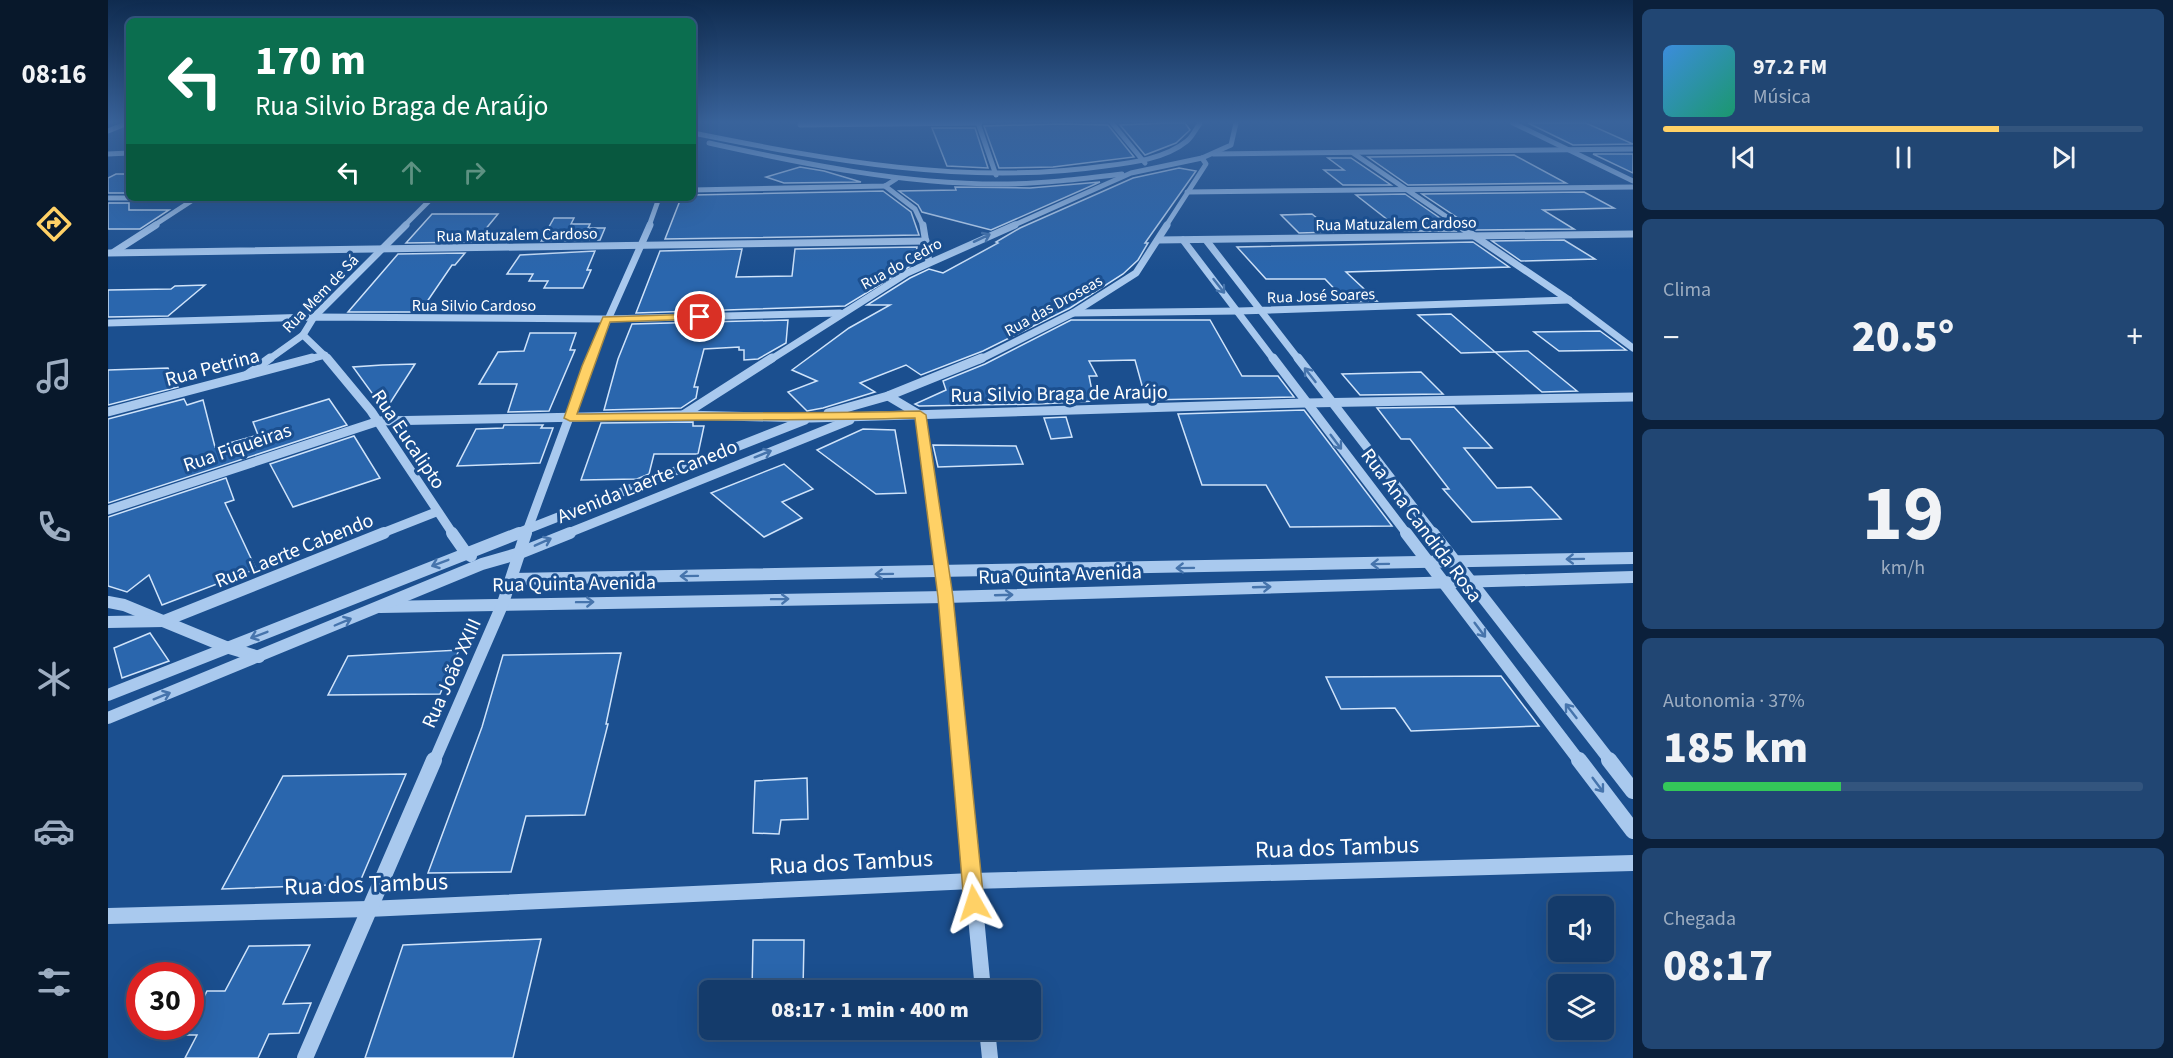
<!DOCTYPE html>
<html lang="pt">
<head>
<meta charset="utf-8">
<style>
	:root { --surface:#143b6b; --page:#214673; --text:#f1f3f6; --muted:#9dadc1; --line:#33557e; --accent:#ffd166 }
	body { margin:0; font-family:"Source Sans 3",sans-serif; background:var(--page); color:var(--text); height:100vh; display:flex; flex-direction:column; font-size:22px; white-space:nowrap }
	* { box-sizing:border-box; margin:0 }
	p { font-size:20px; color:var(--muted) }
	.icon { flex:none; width:33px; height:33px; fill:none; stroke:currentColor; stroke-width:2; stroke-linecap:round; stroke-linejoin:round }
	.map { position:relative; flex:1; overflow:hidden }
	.sheet { display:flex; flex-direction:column; gap:9px; padding:9px; background:#0b203b; width:540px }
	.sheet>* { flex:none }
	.banner { position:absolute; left:18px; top:18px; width:570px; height:183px; border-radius:9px; box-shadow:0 6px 24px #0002,0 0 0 2px var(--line); background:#0b6e4f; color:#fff; overflow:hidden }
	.controls { position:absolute; left:1440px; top:896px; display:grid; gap:12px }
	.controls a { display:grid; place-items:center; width:66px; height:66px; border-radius:9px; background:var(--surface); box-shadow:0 6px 24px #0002,0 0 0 2px var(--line); font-size:30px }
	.speed { position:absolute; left:18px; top:962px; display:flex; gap:12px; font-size:30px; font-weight:700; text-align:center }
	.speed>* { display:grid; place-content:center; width:78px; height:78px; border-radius:50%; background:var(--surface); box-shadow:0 6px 24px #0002,0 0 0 2px var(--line); line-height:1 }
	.speed .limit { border:9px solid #d22; background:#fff; color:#111 }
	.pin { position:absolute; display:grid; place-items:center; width:51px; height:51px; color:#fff; margin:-26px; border:3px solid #fff; border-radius:50%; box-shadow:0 2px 6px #0007 }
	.me { position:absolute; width:66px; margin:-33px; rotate:354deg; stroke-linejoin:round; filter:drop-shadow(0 0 4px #0008) }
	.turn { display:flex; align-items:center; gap:21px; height:126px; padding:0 30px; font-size:27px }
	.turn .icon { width:78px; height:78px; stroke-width:2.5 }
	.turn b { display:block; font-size:42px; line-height:51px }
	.lanes { display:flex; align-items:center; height:57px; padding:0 30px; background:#0003; justify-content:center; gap:30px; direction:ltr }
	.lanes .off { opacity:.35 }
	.big { font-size:45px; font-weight:800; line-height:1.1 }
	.sheet .card { flex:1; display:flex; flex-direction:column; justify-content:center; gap:9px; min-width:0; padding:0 21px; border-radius:9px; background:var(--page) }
	.sheet .dial { align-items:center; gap:0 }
	.dial b { font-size:78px; line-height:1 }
	.song { display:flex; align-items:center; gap:18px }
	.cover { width:72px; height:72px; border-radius:9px; background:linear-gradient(135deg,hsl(210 70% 55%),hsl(160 70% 35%)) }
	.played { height:6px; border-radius:3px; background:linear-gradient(90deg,var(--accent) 70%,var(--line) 70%) }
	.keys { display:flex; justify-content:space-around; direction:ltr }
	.heat { display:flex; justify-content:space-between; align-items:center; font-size:33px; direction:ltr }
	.charge { height:9px; border-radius:4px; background:linear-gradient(90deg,#34c759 37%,var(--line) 0) }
	.trip { position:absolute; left:591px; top:980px; width:342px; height:60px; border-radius:9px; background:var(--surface); box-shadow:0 6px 24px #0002,0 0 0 2px var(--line); font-weight:800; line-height:60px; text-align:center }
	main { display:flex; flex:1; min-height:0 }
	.tabs { display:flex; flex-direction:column; width:108px; justify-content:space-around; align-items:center; background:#08182b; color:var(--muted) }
	.tabs .icon { width:42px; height:42px }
	.tabs .current { color:var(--accent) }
	.tabs b { font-size:27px; color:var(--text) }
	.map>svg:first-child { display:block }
	.building { fill:#2a66ad; stroke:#cfe3fa; stroke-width:1.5 }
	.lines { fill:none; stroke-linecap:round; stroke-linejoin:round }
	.minor-far4 { stroke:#a9c9ee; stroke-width:5 }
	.minor-far3 { stroke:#a9c9ee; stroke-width:7 }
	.minor-far2 { stroke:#a9c9ee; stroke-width:9 }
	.minor-far1 { stroke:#a9c9ee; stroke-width:12 }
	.minor { stroke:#a9c9ee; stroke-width:16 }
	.oneway { stroke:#4674ac }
	.route { fill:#ffd166; stroke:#a68842; stroke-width:1.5 }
	.labels { text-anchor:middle; stroke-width:6; stroke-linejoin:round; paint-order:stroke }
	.far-street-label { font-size:16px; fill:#fff; stroke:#1b4f8f }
	.street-label { font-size:20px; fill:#fff; stroke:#1b4f8f }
	.near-street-label { font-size:24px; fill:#fff; stroke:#1b4f8f }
</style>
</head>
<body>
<main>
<nav class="tabs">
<b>08:16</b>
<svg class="icon current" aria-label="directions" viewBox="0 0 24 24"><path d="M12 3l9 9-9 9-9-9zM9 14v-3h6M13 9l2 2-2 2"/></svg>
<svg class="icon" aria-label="music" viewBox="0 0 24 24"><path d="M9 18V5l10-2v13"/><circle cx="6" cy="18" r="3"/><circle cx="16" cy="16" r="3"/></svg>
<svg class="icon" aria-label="phone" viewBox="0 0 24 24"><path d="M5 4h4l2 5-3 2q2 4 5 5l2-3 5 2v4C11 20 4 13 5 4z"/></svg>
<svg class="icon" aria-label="climate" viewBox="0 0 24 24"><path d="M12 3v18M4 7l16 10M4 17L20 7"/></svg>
<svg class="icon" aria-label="car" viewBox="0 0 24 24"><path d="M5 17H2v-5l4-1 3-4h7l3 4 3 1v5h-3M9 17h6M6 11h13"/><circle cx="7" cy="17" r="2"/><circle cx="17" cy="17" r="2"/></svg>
<svg class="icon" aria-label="filters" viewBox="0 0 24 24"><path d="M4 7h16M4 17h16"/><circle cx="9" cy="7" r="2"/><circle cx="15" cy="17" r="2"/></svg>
</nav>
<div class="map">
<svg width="1525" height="1058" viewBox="0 0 1525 1058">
	<rect width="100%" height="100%" fill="#1b4f8f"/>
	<g class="building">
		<polygon points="1060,123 1077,123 1082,130 1068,143 1037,155 1012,125"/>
		<polygon points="1420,123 1478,123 1525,144 1465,145"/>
		<polygon points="953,124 1000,125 1026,157 945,167 891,168 876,126"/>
		<polygon points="824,128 867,128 880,168 839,166"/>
		<polygon points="1485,154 1525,154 1525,173"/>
		<polygon points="1406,155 1458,183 1300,185 1260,157"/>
		<polygon points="1220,158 1243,158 1283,185 1235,185 1216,170 1236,170"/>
		<polygon points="692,167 716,171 753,182 676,183 658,177"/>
		<polygon points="1071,168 1088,171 1037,243 1040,243 1030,260 1015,274 962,308 875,351 813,375 798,365 752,383 767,392 715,408 699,411 680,392 709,381 684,370 741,328 782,305 759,305 802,278 821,269 835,273 890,243 888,242 912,228 1025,178"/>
		<polygon points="8,174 21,174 21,193 0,193 0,178"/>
		<polygon points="992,182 883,230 814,212 810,205 791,191 848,190 847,187 922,188"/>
		<polygon points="775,191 803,212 811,235 557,239 573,198 585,198 585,195"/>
		<polygon points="1476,192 1506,208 1435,210 1466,229 1368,230 1314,194"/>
		<polygon points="1297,194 1345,227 1348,231 1294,231 1248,195"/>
		<polygon points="0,203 21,203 21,210 61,210 32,229 0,229"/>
		<polygon points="324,214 390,214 367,242 298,243"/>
		<polygon points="1204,214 1226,232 1191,233 1173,215"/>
		<polygon points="446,218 466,218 463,224 482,224 480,228 497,228 492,240 433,241"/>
		<polygon points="1456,240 1487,259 1413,261 1384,241"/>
		<polygon points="1365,242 1401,267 1238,272 1269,301 1239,302 1217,279 1158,279 1129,247"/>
		<polygon points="809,247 806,264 737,306 528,313 552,251 634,249 628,277 684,276 687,249"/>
		<polygon points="487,251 479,270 483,270 475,288 436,288 440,281 421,281 425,274 399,274 412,255"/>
		<polygon points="357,253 347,265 344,265 312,312 240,312 290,254"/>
		<polygon points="97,285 60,316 0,317 0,290 63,289 67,286"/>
		<polygon points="1343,314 1387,352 1353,353 1310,315"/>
		<polygon points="680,320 678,343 650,359 636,360 636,350 631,350 631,347 596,349 586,387 590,387 588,398 573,408 496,410 510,359 524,324"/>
		<polygon points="963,320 1102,320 1134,376 1170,376 1186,397 1038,400 1027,360 981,361 989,376 981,376 986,401 931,404 811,406 807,404 838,390 835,381 877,364"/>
		<polygon points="1492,331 1518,350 1451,351 1426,332"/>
		<polygon points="422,333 468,333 462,350 467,350 441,411 400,412 409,384 371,384 390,352 416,351"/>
		<polygon points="1420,351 1469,391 1434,392 1387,352"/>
		<polygon points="307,364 277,411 245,367 274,365"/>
		<polygon points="60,368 70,387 0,405 0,370"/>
		<polygon points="1313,372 1335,394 1252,395 1234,374"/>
		<polygon points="76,399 79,405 95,400 107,447 150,435 145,422 221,399 239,425 0,503 0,419"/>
		<polygon points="1346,407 1384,448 1356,448 1389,488 1423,487 1453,519 1364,522 1335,489 1341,489 1302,439 1293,439 1269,408"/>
		<polygon points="1196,410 1284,526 1182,527 1158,485 1094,485 1070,414"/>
		<polygon points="958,417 964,437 943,439 936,418"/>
		<polygon points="585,422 585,426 596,426 590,454 546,454 541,474 529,479 473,480 493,423"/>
		<polygon points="396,425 435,425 433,428 445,428 432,463 349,466 368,429 395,428"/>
		<polygon points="755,429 787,430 798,493 768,494 709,450"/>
		<polygon points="246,436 272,478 185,507 162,464"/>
		<polygon points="825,445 908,446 915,464 830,467"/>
		<polygon points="676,464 705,489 674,502 694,518 656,537 603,493"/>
		<polygon points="118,478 126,500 117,503 148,569 54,605 41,575 19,592 0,586 0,517"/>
		<polygon points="42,633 61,661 14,678 6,648"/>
		<polygon points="351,650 332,694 220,695 240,656"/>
		<polygon points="513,653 498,724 500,724 477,815 418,816 403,872 320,873 374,727 395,655"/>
		<polygon points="1393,676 1431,726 1303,731 1287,708 1233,709 1218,677"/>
		<polygon points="298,774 251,884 114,889 175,776"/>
		<polygon points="699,778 700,819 673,820 671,834 645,833 647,781"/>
		<polygon points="433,939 405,1058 257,1058 295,945"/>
		<polygon points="645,940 696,940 695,990 644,990"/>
		<polygon points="202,945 175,1004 203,1003 191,1033 161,1034 150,1058 77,1058 89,1035 77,1035 99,991 117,991 141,946"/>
	</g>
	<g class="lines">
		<g class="minor-far4">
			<polyline points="870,123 888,175"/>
			<polyline points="1004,123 1037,163"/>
			<polyline points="1405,123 1525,181"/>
			<polyline points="692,125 872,123"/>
			<polyline points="0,131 20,123"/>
			<path d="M585 133C720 160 858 186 997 166 1023 163 1057 159 1079 141 1084 137 1088 129 1092 123"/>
			<path d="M601 143C696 164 793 184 891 184 932 184 973 179 1014 174"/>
			<polyline points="1245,153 1352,226"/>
			<polyline points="0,154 21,153"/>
			<polyline points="1105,154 1525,149"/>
			<polyline points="777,186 807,209 815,226"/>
			<polyline points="585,190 777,186 788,179"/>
			<polyline points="1079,192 1525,187"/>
			<polyline points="0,198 21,198"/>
			<polyline points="45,226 88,198"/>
			<polyline points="296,226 324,198"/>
			<polyline points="541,226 551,198"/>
			<polyline points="904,226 1023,173 1094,158 1123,145 1128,123"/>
			<polyline points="1058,226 1098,164 1094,158"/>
		</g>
		<g class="minor-far3">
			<polyline points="815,225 821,262"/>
			<polyline points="1350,225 1461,300 1525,348"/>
			<polyline points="1050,240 1525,234"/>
			<polyline points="1075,240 1166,360"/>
			<polyline points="1098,240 1191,360"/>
			<polyline points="6,252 48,225"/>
			<polyline points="0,253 818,241"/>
			<polyline points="965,313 1131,311 1461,300"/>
			<polyline points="0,323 206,317 499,319 732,313"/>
			<polyline points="195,335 221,360"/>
			<polyline points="160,360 195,335 206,317 298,225"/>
			<polyline points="198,360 217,355"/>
			<polyline points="482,360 542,225"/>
			<polyline points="662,360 799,273 907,225"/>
			<polyline points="871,360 965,313 1028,273 1059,225"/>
		</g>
		<g class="minor-far2">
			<polyline points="219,358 263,411 345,534"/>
			<polyline points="1165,358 1299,534"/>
			<polyline points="1190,358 1326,534"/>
			<polyline points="139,375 162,358"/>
			<polyline points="780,396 812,415 828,534"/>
			<polyline points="0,412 204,358"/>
			<polyline points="720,413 780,396 874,358"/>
			<polyline points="575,415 664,358"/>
			<polyline points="0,510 271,421 575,415 703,418 1198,403 1525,397"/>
			<polyline points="272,534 328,512"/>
			<polyline points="407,534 697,420"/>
			<polyline points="418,534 483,358"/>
			<polyline points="458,534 742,420"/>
		</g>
		<g class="minor-far1">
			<polyline points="344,533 358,553 363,556"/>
			<polyline points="828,533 837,597 853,762"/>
			<polyline points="1298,533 1472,762"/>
			<polyline points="1325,533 1503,762"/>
			<polyline points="405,579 1525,558"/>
			<polyline points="0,602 16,605 118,647 151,657"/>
			<polyline points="272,607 837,597 1525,577"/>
			<polyline points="0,622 56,621 276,533"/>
			<polyline points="0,695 411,533"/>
			<polyline points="0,718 374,564 412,553 462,533"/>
			<polyline points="326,762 395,603 418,533"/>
		</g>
		<g class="minor">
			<polyline points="853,760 875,990"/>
			<polyline points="1471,760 1525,831"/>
			<polyline points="1501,760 1525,791"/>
			<polyline points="0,916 260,909 864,881 1525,863"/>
			<polyline points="879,1029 882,1058"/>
			<polyline points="197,1058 326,760"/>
		</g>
	</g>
	<defs><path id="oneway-shaft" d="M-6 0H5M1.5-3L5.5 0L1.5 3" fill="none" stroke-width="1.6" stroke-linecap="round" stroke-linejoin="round" transform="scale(1.5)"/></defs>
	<g class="oneway">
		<use href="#oneway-shaft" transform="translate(874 238) rotate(-25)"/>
		<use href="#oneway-shaft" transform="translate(1111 286) rotate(52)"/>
		<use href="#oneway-shaft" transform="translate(1202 375) rotate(-128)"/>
		<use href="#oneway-shaft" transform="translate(1228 442) rotate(53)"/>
		<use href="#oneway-shaft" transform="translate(655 454) rotate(-22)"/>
		<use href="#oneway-shaft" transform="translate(435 542) rotate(-24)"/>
		<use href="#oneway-shaft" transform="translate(1467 559) rotate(179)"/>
		<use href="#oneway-shaft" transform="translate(332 563) rotate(159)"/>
		<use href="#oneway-shaft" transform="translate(1272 564) rotate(179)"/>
		<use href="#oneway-shaft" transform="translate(1077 568) rotate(179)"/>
		<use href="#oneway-shaft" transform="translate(776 574) rotate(179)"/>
		<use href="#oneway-shaft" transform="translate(581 576) rotate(179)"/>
		<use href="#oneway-shaft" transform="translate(1154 587) rotate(-2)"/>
		<use href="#oneway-shaft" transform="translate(896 595) rotate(-2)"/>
		<use href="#oneway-shaft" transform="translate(672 599) rotate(-1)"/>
		<use href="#oneway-shaft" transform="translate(477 602) rotate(-1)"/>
		<use href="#oneway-shaft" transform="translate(235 622) rotate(-23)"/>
		<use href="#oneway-shaft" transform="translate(1372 630) rotate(53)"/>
		<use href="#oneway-shaft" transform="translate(151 635) rotate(159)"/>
		<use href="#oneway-shaft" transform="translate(54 696) rotate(-22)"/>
		<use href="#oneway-shaft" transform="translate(1463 711) rotate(-128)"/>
		<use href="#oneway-shaft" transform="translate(1490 785) rotate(53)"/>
	</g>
	<linearGradient id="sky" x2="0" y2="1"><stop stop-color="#0f2b4f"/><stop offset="0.45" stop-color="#39639b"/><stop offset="1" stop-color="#39639b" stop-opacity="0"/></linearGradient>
	<rect width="1525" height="271" fill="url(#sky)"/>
	<path class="route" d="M592 314 597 317 595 319 502 322 469 414C584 412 698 414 812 411L818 415 845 597 876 903 873 909 866 912 859 909 856 903 830 597 807 418C692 421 577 419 462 421L456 418 474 366 495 317Z"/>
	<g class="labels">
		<g class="far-street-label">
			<text transform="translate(1288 223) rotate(-1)" y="6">Rua Matuzalem Cardoso</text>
			<text transform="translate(409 234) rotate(-1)" y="6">Rua Matuzalem Cardoso</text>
			<text transform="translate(793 263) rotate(-29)" y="6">Rua do Cedro</text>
			<text transform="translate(212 293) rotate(-46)" y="6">Rua Mem de Sá</text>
			<text transform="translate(1213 295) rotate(-2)" y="6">Rua José Soares</text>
			<text x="366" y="311">Rua Silvio Cardoso</text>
			<text transform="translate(945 305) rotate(-29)" y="6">Rua das Droseas</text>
		</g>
		<g class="street-label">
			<text transform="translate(104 367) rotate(-15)" y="7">Rua Petrina</text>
			<text transform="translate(951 393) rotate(-1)" y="7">Rua Silvio Braga de Araújo</text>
			<text transform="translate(301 439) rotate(56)" y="7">Rua Eucalipto</text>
			<text transform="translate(129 447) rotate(-19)" y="7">Rua Fiqueiras</text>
			<text transform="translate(539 481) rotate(-22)" y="7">Avenida Laerte Canedo</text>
			<text transform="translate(1314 525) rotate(53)" y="7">Rua Ana Candida Rosa</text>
			<text transform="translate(186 550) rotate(-22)" y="7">Rua Laerte Cabendo</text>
			<text transform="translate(952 574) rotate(-2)" y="7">Rua Quinta Avenida</text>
			<text transform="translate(466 583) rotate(-1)" y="7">Rua Quinta Avenida</text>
			<text transform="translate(343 673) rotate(-66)" y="7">Rua João XXIII</text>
		</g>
		<g class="near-street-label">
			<text transform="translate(1229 847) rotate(-2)" y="8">Rua dos Tambus</text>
			<text transform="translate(743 862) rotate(-3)" y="8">Rua dos Tambus</text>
			<text transform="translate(258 884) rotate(-2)" y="8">Rua dos Tambus</text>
		</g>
	</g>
</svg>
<div class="controls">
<a><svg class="icon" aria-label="sound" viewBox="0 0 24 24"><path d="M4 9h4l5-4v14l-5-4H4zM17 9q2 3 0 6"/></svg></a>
<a><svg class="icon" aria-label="layers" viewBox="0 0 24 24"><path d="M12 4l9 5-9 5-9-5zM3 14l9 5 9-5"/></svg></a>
</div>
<div class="speed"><div class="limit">30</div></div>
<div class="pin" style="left:592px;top:317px;background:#d93025"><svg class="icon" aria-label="arrive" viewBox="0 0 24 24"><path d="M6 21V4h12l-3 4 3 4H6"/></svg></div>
<svg class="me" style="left:866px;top:903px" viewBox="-20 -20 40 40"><path d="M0-17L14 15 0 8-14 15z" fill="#ffd166" stroke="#fff" stroke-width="4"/></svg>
<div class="trip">08:17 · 1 min · 400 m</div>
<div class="banner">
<div class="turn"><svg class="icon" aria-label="left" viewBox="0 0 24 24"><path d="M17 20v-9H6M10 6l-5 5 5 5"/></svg><div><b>170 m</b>Rua Silvio Braga de Araújo</div></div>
<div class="lanes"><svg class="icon" aria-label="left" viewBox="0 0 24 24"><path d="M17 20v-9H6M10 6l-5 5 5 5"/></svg><svg class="icon off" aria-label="ahead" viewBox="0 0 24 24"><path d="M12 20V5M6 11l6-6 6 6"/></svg><svg class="icon off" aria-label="right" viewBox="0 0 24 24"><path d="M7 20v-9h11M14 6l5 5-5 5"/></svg></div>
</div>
</div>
<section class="sheet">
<div class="card">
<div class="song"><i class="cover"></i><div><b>97.2 FM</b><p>Música</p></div></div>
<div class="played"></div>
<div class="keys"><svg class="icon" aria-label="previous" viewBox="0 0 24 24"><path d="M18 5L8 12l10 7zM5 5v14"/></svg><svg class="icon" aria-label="pause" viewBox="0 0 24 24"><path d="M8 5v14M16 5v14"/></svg><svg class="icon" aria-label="next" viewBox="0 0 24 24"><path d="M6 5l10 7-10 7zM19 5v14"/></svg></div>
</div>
<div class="card"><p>Clima</p>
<div class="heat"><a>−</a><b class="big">20.5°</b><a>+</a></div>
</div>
<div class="card dial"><b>19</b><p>km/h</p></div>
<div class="card"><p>Autonomia · 37%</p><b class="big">185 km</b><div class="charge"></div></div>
<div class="card"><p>Chegada</p><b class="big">08:17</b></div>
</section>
</main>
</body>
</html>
